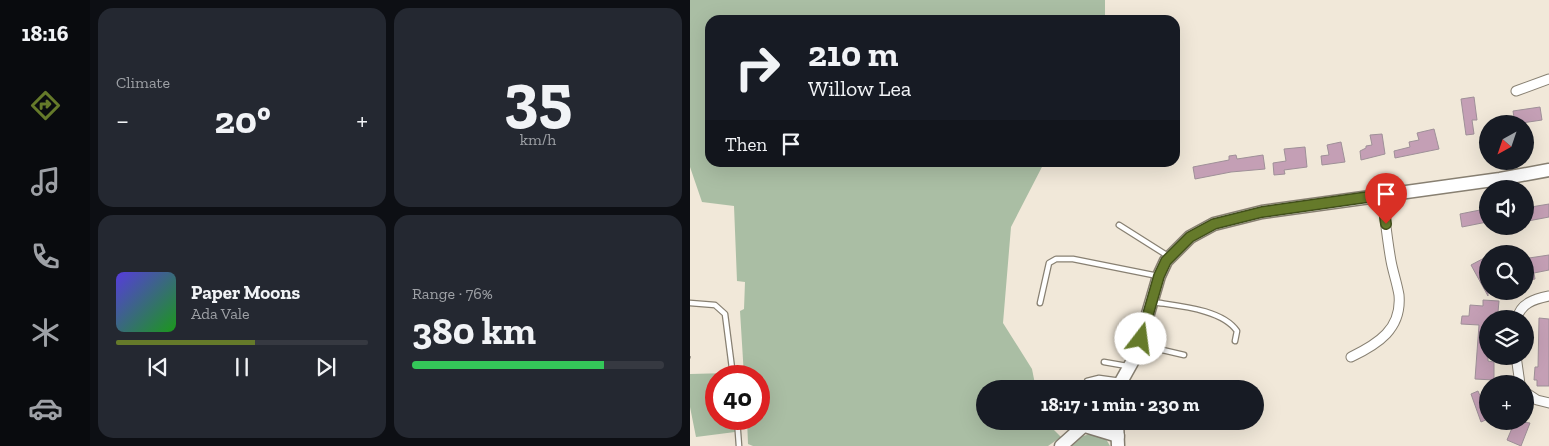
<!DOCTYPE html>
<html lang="en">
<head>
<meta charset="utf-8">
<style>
	:root { --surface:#171b24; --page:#242831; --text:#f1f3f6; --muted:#9ea1a6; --line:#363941; --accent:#657a2a }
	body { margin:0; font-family:"Zilla Slab",serif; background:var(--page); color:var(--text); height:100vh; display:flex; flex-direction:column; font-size:19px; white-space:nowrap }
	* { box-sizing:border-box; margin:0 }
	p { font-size:16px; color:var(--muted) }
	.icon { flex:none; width:28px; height:28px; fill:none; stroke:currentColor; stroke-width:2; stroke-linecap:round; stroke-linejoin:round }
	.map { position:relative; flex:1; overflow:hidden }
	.sheet { display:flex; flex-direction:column; gap:8px; padding:8px; background:#0d0f14; width:600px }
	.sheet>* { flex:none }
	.hud { position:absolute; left:15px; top:15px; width:475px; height:152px; border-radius:15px; box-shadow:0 5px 20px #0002; background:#171b24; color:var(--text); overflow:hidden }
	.needle { width:32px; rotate:220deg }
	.controls { position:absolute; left:789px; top:115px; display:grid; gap:10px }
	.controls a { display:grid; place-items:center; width:55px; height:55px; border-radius:50%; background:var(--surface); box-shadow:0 5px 20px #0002; font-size:25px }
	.speed { position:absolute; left:15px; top:365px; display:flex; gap:10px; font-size:25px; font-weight:700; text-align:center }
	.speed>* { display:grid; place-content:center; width:65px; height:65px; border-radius:50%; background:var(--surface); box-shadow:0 5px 20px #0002; line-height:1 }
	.speed .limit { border:8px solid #d22; background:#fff; color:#111 }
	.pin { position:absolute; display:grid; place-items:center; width:42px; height:42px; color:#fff; margin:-51px -21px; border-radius:50% 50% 50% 0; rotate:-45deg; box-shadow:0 0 5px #0007 }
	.pin .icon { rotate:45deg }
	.me { position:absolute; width:55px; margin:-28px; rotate:15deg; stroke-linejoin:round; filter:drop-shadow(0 0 4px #0008) }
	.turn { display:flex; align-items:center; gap:18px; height:105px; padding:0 20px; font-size:22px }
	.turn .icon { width:65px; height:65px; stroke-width:2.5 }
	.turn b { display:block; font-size:35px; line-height:42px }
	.then { display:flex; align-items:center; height:48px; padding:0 20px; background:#0003; gap:10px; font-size:19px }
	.big { font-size:38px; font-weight:700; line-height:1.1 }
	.sheet .widget { flex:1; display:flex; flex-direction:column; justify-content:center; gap:8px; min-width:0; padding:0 18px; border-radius:15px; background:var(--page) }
	.sheet .dial { align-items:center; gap:0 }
	.dial b { font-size:65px; line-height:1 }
	.song { display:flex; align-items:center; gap:15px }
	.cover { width:60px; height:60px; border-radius:8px; background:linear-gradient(135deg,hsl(250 70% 55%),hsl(120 70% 35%)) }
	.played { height:5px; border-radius:2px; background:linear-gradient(90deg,var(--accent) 55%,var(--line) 55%) }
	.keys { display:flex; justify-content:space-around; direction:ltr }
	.heat { display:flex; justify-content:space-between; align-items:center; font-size:28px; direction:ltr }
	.charge { height:8px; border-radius:4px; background:linear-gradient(90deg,#34c759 76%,var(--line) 0) }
	.sheet .tiles { flex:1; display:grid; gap:8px; grid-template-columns:repeat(2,1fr) }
	.trip { position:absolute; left:286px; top:380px; width:288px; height:50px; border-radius:25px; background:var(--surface); box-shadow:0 5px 20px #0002; font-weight:700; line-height:50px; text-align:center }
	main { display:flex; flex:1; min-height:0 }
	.menu { display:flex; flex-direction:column; width:90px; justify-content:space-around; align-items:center; background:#090b0e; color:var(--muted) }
	.menu .icon { width:35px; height:35px }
	.menu .on { color:var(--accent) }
	.menu b { font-size:22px; color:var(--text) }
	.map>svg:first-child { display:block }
	.green { fill:#aabea4 }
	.building { fill:#c49fb5; stroke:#9f9098 }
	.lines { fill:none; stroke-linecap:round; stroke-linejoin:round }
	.lane-casing { stroke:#888072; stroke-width:7 }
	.street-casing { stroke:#888072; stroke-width:11 }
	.secondary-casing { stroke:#888072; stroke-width:15 }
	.path { stroke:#a8a195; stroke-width:2; stroke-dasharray:2.5 4; stroke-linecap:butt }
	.lane { stroke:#fff; stroke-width:4.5 }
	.street { stroke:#fff; stroke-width:9 }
	.secondary { stroke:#fff; stroke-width:12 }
	.route-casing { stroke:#424f1b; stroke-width:12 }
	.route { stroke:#657a2a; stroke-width:9 }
</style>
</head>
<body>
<main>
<nav class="menu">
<b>18:16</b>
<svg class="icon on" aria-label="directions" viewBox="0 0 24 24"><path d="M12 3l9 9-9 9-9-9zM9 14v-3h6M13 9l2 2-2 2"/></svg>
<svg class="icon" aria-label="music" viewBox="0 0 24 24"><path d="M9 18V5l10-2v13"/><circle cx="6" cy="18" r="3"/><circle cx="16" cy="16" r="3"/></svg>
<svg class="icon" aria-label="phone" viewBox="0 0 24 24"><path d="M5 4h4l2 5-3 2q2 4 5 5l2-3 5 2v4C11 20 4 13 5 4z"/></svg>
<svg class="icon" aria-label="climate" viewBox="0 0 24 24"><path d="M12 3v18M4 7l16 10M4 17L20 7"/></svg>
<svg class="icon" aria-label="car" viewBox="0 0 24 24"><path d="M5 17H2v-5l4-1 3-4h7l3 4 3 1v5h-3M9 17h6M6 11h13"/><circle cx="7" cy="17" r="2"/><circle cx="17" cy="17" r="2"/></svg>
</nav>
<section class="sheet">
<div class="tiles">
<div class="widget"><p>Climate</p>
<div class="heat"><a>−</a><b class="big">20°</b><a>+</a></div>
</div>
<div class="widget dial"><b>35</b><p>km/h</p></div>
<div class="widget">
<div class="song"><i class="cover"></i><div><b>Paper Moons</b><p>Ada Vale</p></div></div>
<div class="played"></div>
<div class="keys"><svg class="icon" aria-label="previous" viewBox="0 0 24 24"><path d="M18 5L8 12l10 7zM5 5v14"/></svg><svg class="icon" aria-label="pause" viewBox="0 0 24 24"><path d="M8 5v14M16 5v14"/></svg><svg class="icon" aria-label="next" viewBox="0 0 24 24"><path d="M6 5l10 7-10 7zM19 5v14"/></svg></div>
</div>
<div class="widget"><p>Range · 76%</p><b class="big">380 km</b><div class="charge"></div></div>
</div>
</section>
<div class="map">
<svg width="859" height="446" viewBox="0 0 859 446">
	<rect width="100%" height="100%" fill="#f1e8d9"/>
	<g class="green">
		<polygon points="0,0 415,0 415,20 20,20 20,162 354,163 321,227 313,323 342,369 346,389 295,389 295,421 355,421 371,437 358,446 63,446 58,444 57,419 69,419 69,376 54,376 50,311 54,309 55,282 47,281 44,206 12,202 0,167"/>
		<polygon points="39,373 39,376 26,376 26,419 44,419 45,432 6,437 0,407 0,374"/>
		<polygon points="400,434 416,439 420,446 382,446 393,436"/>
	</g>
	<g class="building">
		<polygon points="784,97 787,120 782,120 784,134 776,135 771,99"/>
		<polygon points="850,107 852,120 825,124 823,111"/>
		<polygon points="744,129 749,149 705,158 704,151 720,147 719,142 729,140 727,133"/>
		<polygon points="692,134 695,154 671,160 670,151 676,148 676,146 682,145 680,135"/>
		<polygon points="651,142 655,162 632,165 631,156 639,155 637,145"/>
		<polygon points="615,147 617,167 594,170 595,174 584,175 583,163 596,161 594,149"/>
		<polygon points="546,155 547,159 573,155 575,169 541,172 505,179 503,167 539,160 539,156"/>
		<polygon points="859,204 859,217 838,221 835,208"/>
		<polygon points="795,209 797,222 772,227 770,214"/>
		<polygon points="859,255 859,270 844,273 845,279 837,281 835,266 840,265 839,258"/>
		<polygon points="798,256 798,296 781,265"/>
		<polygon points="793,300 809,301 808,312 805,312 805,318 798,318 798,361 804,362 804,380 785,379 789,325 771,324 772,316 779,316 780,305 793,306"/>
		<polygon points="849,318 859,319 859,386 847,386 847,380 844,380 845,367 848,367"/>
		<polygon points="788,391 794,405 798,403 798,419 791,422 781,394"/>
		<polygon points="825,421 840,423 831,446 817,440"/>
	</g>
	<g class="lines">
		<defs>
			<g id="lane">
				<polyline points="429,225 478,256"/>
				<path d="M463 302C488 306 532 309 547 331L545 341"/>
				<polyline points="0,303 25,305 35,314 43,376"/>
				<polyline points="350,303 359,263 366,259 383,259 468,276"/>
				<polyline points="451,345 494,355"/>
				<polyline points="414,362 437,366"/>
				<polyline points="396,389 397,381 409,378 431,381"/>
				<polyline points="47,419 49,446"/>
			</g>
			<g id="street">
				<polyline points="826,91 859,79"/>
				<path d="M827 319C830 303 845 299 859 296"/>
				<polyline points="826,356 830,384"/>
				<path d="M661 357C688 344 712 329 709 295 707 283 703 272 701 261 697 239 695 217 692 195"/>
				<polyline points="835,392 847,400 859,403"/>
			</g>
			<g id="secondary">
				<polyline points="427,389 446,355 469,276 476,261 500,237 524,224 572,212 810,179 859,170"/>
				<polyline points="427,421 428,446"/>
				<polyline points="395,426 428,436"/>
				<polyline points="371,446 399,421"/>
			</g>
		</defs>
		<use href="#lane" class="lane-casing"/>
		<use href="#street" class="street-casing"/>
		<use href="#secondary" class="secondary-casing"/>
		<polyline class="path" points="0,356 0,359"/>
		<use href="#lane" class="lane"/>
		<use href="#street" class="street"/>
		<use href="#secondary" class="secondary"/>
	</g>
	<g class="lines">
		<defs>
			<polyline id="route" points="451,339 469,276 476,261 500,237 524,224 572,212 692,195 696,224"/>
		</defs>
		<use href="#route" class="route-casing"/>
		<use href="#route" class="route"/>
	</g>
</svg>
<div class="controls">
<a><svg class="needle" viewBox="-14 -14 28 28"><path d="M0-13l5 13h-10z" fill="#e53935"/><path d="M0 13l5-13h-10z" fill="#9ea1a6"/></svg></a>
<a><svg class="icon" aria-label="sound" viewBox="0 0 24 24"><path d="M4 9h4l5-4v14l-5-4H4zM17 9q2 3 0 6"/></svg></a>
<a><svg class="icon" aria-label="search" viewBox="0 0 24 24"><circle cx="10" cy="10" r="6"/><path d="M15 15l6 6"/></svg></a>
<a><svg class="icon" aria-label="layers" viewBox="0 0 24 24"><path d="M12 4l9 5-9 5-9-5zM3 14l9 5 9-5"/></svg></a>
<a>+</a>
</div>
<div class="speed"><div class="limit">40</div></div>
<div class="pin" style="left:696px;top:224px;background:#d93025"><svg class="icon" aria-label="arrive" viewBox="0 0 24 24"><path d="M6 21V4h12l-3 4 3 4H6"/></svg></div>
<svg class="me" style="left:451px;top:339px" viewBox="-20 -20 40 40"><circle r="19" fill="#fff"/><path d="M0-13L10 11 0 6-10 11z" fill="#657a2a"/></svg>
<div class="trip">18:17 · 1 min · 230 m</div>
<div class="hud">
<div class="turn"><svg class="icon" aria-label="right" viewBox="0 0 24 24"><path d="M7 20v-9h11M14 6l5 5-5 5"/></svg><div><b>210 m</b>Willow Lea</div></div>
<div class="then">Then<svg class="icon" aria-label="arrive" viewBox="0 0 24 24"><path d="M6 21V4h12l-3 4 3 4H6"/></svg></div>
</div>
</div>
</main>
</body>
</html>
